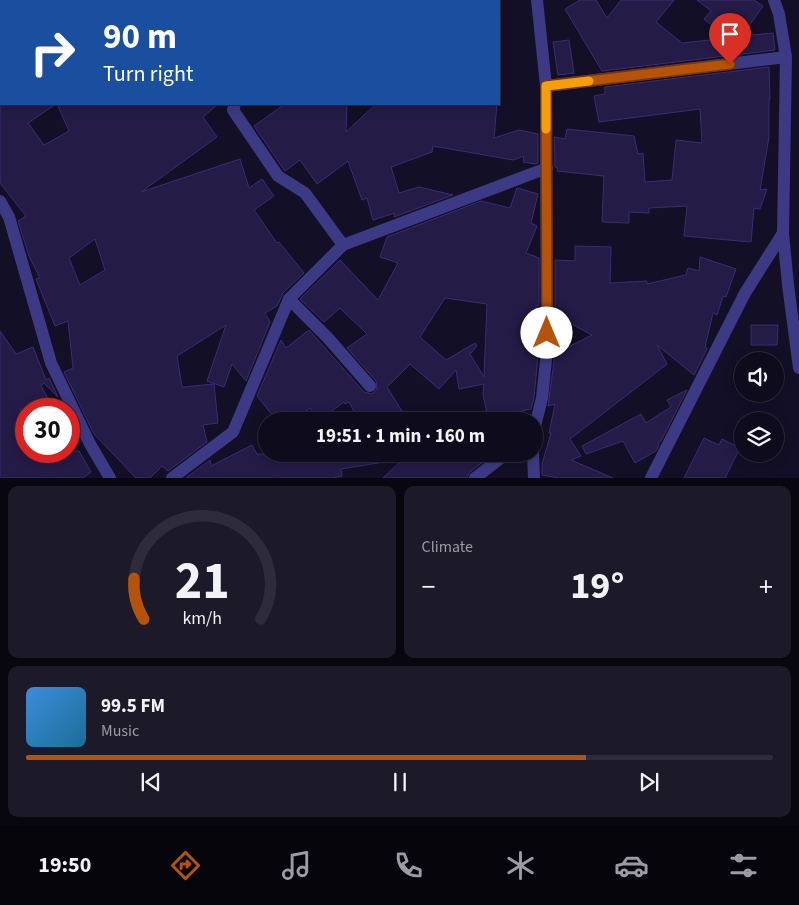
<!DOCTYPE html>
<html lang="en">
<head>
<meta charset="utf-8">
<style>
	:root { --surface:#0e0b1c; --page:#1c1929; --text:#f1f3f6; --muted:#9b9ba3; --line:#2e2b3b; --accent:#b45309 }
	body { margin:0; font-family:"Source Sans 3",sans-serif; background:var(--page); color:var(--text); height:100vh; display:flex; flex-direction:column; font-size:19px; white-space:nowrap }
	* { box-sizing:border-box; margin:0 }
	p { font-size:16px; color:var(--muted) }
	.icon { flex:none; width:28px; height:28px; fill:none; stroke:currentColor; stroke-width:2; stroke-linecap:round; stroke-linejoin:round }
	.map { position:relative; height:478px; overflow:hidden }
	.panel { display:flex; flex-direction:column; gap:8px; padding:8px; background:#08060f; flex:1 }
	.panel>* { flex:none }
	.banner { position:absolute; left:0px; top:0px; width:500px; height:105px; box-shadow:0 2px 12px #0003,0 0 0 1px var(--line); background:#1a4fa0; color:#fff; overflow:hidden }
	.tools { position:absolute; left:734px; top:352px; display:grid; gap:10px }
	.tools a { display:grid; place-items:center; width:50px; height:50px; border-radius:50%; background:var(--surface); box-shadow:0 2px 12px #0003,0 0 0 1px var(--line); font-size:25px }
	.speed { position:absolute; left:15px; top:398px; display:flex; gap:10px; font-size:25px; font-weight:700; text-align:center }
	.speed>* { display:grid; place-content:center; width:65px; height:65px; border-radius:50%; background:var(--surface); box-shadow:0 2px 12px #0003,0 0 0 1px var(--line); line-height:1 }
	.speed .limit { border:8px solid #d22; background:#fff; color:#111 }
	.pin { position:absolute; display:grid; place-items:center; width:42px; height:42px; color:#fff; margin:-51px -21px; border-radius:50% 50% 50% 0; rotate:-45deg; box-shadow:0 0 5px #0007 }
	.pin .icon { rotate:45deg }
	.me { position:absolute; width:55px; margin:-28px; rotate:0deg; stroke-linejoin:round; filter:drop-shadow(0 0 4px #0008) }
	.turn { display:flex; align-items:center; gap:18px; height:105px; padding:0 20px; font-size:22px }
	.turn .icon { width:65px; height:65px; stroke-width:2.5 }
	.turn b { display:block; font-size:35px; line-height:42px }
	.big { font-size:38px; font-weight:700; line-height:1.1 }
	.panel .card { flex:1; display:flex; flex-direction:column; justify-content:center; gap:8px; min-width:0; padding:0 18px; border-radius:10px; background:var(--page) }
	.panel .dial { align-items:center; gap:0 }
	.dial svg { height:130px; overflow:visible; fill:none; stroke:var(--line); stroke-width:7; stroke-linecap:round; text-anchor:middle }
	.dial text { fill:var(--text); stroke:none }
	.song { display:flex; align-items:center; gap:15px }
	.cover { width:60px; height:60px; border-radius:8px; background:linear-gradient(135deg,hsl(210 70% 55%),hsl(200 70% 35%)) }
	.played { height:5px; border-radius:2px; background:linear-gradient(90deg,var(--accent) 75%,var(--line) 75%) }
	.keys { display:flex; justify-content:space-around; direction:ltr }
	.heat { display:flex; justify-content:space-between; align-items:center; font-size:28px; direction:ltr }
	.panel .tiles { flex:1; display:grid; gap:8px; grid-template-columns:1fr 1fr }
	.card:last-child { grid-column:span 2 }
	.trip { position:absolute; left:258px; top:412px; width:285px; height:50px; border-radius:25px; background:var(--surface); box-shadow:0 2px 12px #0003,0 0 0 1px var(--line); font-weight:700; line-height:50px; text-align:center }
	.menu { display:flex; height:80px; justify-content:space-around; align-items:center; background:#06040b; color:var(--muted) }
	.menu .icon { width:35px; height:35px }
	.menu .active { color:var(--accent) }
	.menu b { font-size:22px; color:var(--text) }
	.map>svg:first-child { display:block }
	.building { fill:#241b47; stroke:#3b2d73; fill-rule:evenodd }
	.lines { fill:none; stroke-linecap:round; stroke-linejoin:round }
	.minor { stroke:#3d3a85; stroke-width:12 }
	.route-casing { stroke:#753606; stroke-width:12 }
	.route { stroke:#b45309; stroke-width:9 }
	.slow { stroke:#f59e0b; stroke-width:9 }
</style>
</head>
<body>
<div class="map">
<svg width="799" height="478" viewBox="0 0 799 478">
	<rect width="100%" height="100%" fill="#130f26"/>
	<g class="building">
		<polygon points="580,0 596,0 607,18 621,0 674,0 656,22 682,43 728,38 704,19 711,11 697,0 754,0 763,6 742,36 773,33 775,50 602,71 565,9"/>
		<polygon points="569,40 574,73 558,75 553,42"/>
		<polygon points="769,67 770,99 769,99 769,137 760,190 767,189 760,209 754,208 751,242 684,236 687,206 649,208 649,213 629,212 629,223 602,222 604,176 557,171 558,168 555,167 554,137 565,139 567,129 634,136 638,154 643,153 645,182 672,180 676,140 702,143 700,109 599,122 594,96 605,94 605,87"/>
		<path d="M0 104H56L28 123 44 145 69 131 57 104H218L203 117 217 137 141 192 240 159 249 188 262 179 274 196 254 210 277 243 279 242 304 273 283 293 277 306 265 313 270 322 246 381 232 364 224 387 207 381 226 325 177 356 182 387 214 384 218 423 203 425 207 442 168 471 162 466 150 478H136L94 434 64 372 73 368 68 321 55 326 36 279 40 278 29 256 18 221 26 216 0 183ZM95 239 105 270 80 285 69 258Z"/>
		<polygon points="285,104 347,104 346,132 376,104 497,104 494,138 519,130 538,134 538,163 535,164 523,162 524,156 513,160 433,146 432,152 391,167 399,193 419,187 453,195 394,217 395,213 373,220 367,198 362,200 348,161 317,184 300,160 285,171 284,170 254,126"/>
		<path d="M517 188 538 194 531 223 537 226 526 253 539 258V306L536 305V318L538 356 534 397 531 409 488 418 483 394 484 384 459 389 456 370 439 389 410 364 387 387 408 421H359L349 402 345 404 344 402 319 420 310 408 293 421H277L257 396 281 340 286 348 309 330 364 392 372 394 377 389 376 381 347 348 367 334 340 308 324 322 300 299 340 260 378 300 398 263 380 257 387 237 481 201 510 208ZM445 298 487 304 484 377 470 354 477 346 475 343 446 360 420 337Z"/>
		<polygon points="575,246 611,247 610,283 647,281 647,284 686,275 688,268 699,271 700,257 736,269 726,297 723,296 717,315 713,313 705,347 707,348 706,351 694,375 657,345 667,364 570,439 581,456 571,460 613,478 559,478 542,475 542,464 551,433 549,433 555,404 548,406 555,354 592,335 555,315 555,260 575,261"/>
		<polygon points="751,325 778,325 777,345 751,345"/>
		<polygon points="0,331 16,354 33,347 46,380 49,378 58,397 44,383 41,386 54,409 20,409 26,425 26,451 79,451 91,472 83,478 0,478"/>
		<polygon points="687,390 661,441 658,443 659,445 656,451 635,463 623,441 586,454 582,446 641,414 646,423 671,407 667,400"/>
		<polygon points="704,438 719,445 722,439 740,448 725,478 684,478"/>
		<polygon points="252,445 257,454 384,454 384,462 341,469 342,476 333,478 186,478 210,460 211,466"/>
		<polygon points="408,454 493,454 470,472 467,478 383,478"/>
	</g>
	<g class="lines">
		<g class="minor">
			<polyline points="113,0 114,1"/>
			<polyline points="213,0 214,1"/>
			<polyline points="774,0 779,14 786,57 783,233 788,285 799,368"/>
			<polyline points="340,1 341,0"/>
			<polyline points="546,86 786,57"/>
			<polyline points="235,104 233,110 278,176 305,193 343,245"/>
			<polyline points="0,201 9,217 51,363 90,444 110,478"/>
			<polyline points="289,299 328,338 370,386"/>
			<polyline points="534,430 542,398 547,351 546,86 537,0"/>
			<polyline points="533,454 534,478"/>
			<polyline points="172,478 233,432 289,299 343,245 547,168"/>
			<polyline points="475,478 506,454"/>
			<polyline points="651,478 745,293 783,233"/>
		</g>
	</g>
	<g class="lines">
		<defs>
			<polyline id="route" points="547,333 546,86 730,64"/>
		</defs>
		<use href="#route" class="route-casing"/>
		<use href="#route" class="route"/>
		<polyline class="slow" points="546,129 546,86 589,81"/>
	</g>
</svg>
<div class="tools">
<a><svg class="icon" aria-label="sound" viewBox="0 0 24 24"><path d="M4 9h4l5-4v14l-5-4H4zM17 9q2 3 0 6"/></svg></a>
<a><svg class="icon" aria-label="layers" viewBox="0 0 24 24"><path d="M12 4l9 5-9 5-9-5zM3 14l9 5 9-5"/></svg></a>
</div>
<div class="speed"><div class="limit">30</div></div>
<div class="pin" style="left:730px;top:64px;background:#d93025"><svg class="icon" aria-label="arrive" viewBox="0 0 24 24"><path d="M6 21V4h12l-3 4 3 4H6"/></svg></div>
<svg class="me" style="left:547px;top:333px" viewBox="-20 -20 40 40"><circle r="19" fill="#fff"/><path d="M0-13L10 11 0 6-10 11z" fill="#b45309"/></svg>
<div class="trip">19:51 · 1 min · 160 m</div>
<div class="banner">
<div class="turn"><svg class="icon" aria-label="right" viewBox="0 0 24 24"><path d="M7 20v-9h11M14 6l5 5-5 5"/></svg><div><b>90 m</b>Turn right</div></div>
</div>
</div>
<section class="panel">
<div class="tiles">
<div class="card dial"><svg viewBox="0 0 100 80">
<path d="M14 69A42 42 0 1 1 86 69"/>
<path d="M14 69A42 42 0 0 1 8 44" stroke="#b45309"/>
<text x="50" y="56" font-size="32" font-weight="700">21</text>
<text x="50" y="72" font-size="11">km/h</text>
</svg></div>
<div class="card"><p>Climate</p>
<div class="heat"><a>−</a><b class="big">19°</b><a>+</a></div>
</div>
<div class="card">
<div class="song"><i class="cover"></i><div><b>99.5 FM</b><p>Music</p></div></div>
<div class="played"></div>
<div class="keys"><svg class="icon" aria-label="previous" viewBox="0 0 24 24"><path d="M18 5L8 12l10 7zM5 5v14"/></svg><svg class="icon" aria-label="pause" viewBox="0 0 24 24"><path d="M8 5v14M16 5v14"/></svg><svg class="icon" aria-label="next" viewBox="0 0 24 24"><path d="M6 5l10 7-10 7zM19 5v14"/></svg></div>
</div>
</div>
</section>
<nav class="menu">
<b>19:50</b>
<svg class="icon active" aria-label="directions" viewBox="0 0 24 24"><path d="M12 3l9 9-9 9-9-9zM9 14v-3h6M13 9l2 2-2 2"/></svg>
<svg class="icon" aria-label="music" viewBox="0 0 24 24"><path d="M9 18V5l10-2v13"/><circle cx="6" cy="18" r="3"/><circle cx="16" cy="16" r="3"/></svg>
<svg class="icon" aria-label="phone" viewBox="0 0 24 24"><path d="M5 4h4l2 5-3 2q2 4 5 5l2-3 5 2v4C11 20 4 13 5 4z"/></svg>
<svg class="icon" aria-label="climate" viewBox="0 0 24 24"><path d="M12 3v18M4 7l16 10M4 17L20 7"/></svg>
<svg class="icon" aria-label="car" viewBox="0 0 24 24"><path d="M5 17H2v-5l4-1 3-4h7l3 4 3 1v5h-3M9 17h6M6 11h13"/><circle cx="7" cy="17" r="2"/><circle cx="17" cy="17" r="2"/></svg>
<svg class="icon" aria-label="filters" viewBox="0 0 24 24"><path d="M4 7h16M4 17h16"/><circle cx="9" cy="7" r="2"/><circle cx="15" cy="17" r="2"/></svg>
</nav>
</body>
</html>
